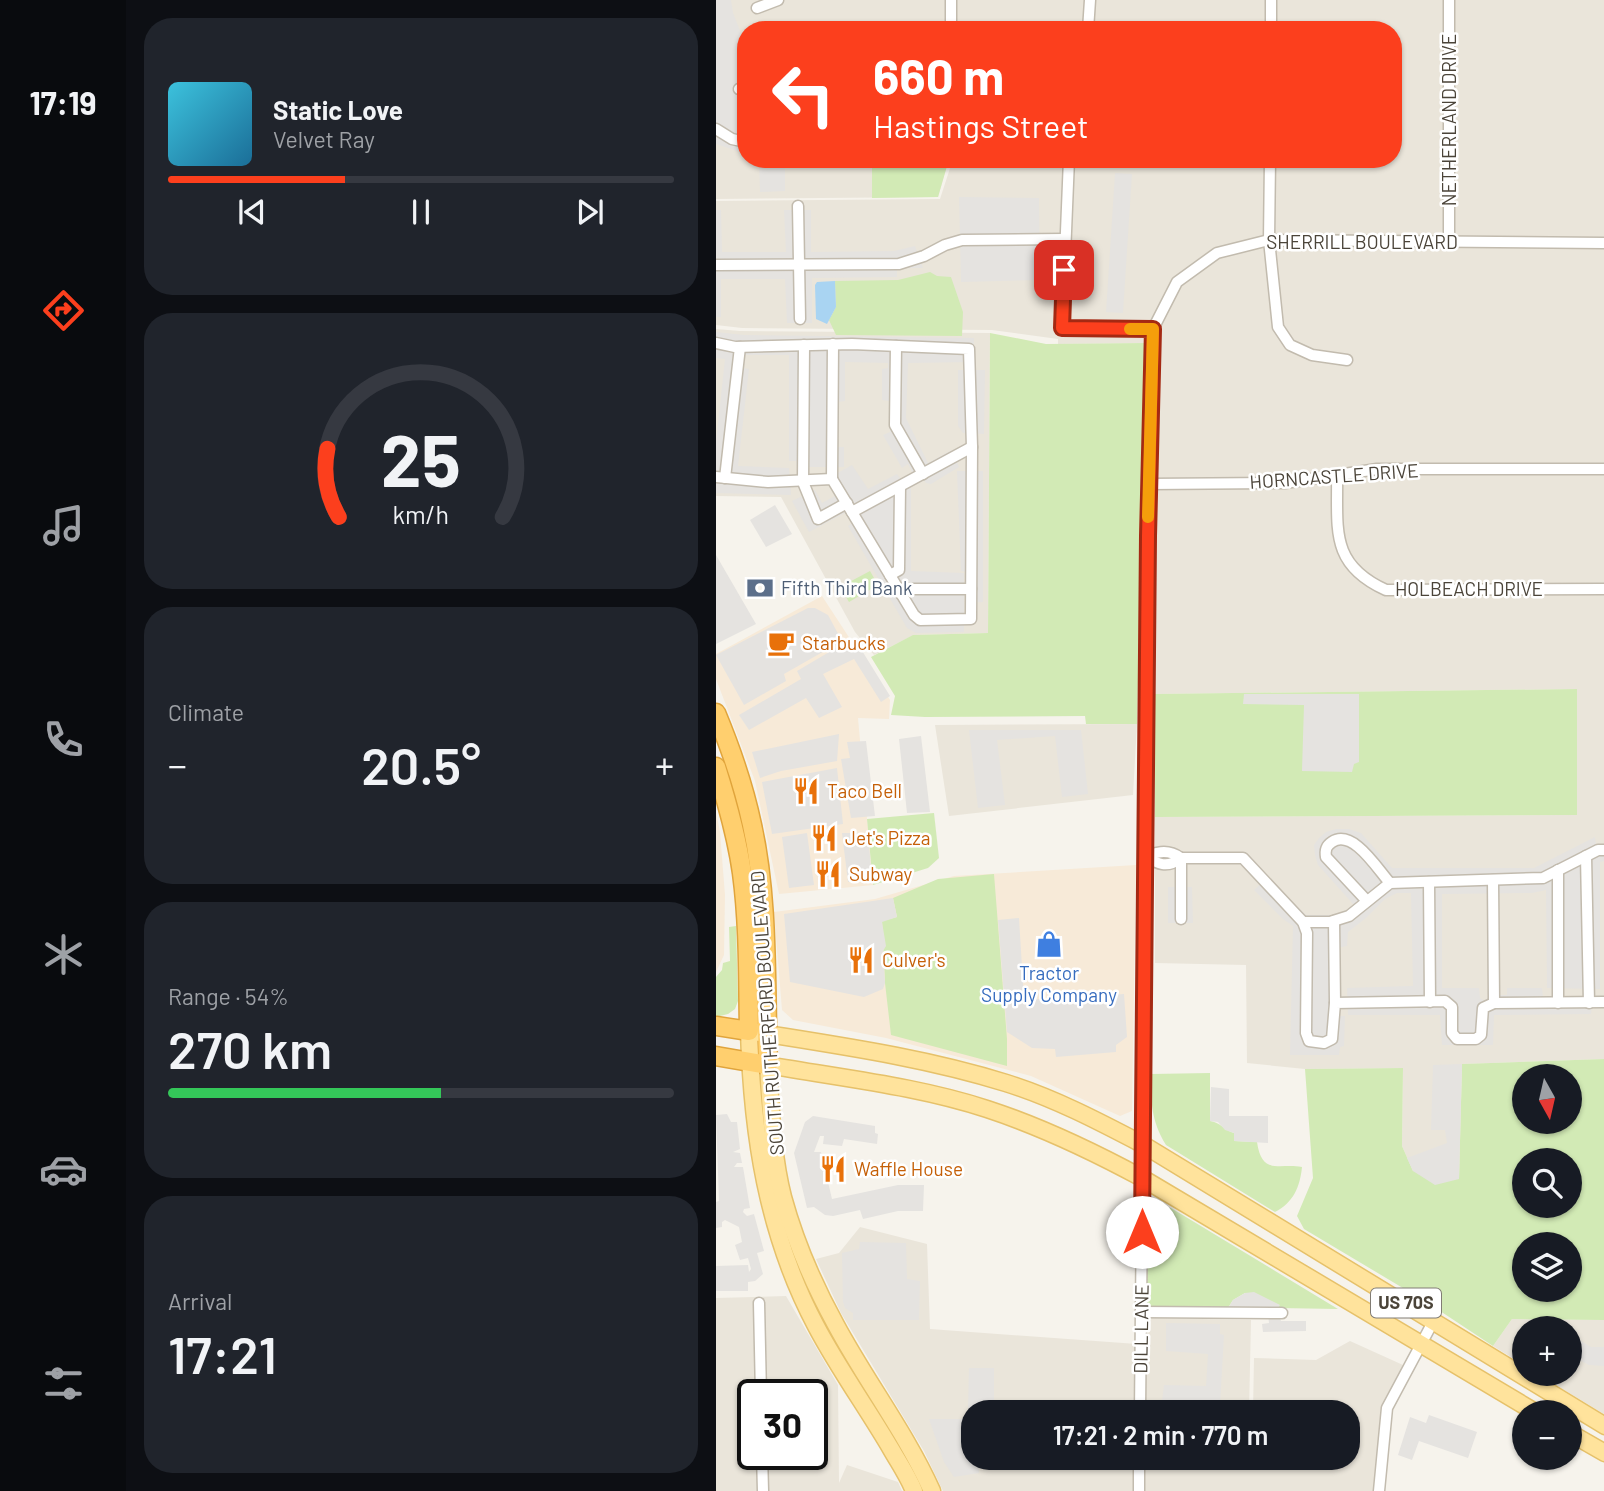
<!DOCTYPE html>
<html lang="en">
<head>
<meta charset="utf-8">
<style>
	:root { --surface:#171b24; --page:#20242c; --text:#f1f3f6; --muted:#9ea1a6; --line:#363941; --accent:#fc3f1d }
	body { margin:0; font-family:Barlow,sans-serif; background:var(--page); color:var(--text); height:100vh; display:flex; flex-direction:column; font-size:26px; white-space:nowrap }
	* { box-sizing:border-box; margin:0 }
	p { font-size:23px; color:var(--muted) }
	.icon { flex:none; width:38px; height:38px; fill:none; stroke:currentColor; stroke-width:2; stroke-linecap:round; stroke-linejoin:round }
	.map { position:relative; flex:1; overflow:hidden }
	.details { display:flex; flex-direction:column; gap:18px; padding:18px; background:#0d0f14; width:590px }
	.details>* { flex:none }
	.top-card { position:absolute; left:21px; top:21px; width:665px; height:147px; border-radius:28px; box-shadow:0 2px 5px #0004; background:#fc3f1d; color:#fff; overflow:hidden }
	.needle { width:46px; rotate:172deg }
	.tools { position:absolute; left:796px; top:1064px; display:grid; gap:14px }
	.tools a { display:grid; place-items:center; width:70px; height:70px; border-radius:50%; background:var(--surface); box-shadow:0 2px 5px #0004; font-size:35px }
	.speed { position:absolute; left:21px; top:1379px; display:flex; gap:14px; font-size:35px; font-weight:700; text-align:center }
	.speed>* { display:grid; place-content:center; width:91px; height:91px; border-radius:50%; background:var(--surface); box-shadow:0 2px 5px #0004; line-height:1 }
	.speed .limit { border:4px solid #111; border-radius:10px; background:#fff; color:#111 }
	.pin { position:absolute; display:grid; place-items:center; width:60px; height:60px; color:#fff; margin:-30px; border-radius:14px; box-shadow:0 4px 10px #0006 }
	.me { position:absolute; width:77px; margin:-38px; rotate:0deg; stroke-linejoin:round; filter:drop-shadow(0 0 5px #0008) }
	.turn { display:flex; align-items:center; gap:24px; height:147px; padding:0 21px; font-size:32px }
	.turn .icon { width:91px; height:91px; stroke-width:2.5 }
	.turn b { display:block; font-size:49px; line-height:60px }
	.big { font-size:52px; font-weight:600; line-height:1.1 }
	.details .widget { flex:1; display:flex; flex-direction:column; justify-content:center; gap:10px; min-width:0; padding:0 24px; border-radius:28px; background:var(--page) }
	.details .dial { align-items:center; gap:0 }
	.dial svg { height:182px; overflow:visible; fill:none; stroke:var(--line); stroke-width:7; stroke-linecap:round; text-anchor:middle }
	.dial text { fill:var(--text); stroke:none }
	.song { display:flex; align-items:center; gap:21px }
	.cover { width:84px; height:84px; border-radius:10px; background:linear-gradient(135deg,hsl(190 70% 55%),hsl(200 70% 35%)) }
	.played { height:7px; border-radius:4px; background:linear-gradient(90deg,var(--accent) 35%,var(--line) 35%) }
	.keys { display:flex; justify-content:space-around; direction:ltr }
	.heat { display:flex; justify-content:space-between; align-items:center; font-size:38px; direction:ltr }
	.charge { height:10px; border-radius:5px; background:linear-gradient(90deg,#34c759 54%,var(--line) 0) }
	.trip { position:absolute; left:245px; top:1400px; width:399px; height:70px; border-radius:28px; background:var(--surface); box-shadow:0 2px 5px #0004; font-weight:600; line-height:70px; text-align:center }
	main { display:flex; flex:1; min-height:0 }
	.dock { display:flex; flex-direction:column; width:126px; justify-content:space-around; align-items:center; background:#090b0e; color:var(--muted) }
	.dock .icon { width:49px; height:49px }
	.dock .active { color:var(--accent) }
	.dock b { font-size:32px; color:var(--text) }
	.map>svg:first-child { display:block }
	.residential { fill:#eae5da; fill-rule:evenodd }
	.commercial { fill:#f7ead8 }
	.green { fill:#d2eab5; fill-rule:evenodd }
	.parking { fill:#e5e3e0 }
	.water { fill:#a9d4f2 }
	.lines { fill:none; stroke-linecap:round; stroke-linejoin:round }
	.street-casing { stroke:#c2bbae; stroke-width:13 }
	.primary-casing { stroke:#e6c16a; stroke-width:19 }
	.highway-casing { stroke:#e0a43c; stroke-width:21 }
	.street { stroke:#fff; stroke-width:10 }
	.primary { stroke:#ffe39c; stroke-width:16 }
	.highway { stroke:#ffcf6e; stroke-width:18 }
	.route-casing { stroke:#a42913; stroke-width:18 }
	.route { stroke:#fc3f1d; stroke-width:12 }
	.slow { stroke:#f59e0b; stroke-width:12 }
	.labels { text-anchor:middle; stroke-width:5; stroke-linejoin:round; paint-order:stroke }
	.shield { fill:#fff; stroke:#817c74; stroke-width:2 }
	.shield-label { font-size:18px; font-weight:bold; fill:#4b4439 }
	.street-label { font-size:19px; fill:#4b4439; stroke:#fff }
	.service-label { font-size:19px; fill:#4e5e75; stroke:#fff; text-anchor:start }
	.food-label { font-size:19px; fill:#c56008; stroke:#fff; text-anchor:start }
	.shop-label { font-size:19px; fill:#366cbe; stroke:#fff }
</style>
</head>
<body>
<main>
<nav class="dock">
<b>17:19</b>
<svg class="icon active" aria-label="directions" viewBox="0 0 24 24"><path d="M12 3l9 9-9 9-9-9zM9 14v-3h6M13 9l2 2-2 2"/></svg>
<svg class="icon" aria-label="music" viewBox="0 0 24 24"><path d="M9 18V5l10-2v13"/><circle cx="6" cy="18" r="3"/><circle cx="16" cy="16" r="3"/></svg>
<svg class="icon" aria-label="phone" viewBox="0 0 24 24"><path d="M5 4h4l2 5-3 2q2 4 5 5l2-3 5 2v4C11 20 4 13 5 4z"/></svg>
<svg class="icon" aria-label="climate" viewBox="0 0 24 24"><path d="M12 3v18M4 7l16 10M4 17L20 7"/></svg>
<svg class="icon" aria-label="car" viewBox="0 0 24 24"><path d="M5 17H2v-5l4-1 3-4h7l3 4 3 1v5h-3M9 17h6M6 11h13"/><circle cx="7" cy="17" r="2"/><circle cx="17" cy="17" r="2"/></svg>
<svg class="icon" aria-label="filters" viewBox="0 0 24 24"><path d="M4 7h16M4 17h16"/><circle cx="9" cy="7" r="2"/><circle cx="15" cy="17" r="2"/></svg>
</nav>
<section class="details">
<div class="widget">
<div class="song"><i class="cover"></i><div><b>Static Love</b><p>Velvet Ray</p></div></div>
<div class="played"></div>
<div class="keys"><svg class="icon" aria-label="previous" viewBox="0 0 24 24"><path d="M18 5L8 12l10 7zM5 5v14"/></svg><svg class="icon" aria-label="pause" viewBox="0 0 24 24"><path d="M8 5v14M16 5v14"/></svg><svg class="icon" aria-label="next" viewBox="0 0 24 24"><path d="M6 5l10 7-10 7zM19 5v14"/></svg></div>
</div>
<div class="widget dial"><svg viewBox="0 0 100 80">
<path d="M14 69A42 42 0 1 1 86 69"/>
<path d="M14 69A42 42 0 0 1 9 39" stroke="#fc3f1d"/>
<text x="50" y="56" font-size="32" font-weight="700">25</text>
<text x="50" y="72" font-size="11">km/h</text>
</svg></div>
<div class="widget"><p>Climate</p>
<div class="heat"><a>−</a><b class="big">20.5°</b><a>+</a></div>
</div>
<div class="widget"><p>Range · 54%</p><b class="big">270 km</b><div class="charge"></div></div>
<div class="widget"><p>Arrival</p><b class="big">17:21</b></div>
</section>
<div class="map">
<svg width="889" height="1491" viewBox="0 0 889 1491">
	<rect width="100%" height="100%" fill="#f6f3ec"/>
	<g class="residential">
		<polygon points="0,0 888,0 888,1059 746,1064 743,1179 697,1171 686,1146 687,1068 589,1069 531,1063 530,965 439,963 439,817 861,815 861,689 438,694 441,343 342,344 342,339 276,330 26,328 0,325 0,201 224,199 237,159 677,159 677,30 30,30 30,159 233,159 222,197 0,199"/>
		<polygon points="0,329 24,331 274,333 272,633 198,635 158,655 139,632 65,497 0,496"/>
		<polygon points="421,724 417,795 233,816 219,725"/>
		<polygon points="144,1227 211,1244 214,1329 421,1344 421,1412 257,1412 257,1458 420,1458 419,1491 227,1491 208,1451 125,1313 100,1259 123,1253"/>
		<path d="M70 1296 122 1385 123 1483 131 1465 182 1482 186 1491H0V1298ZM37 1395H96V1454H37Z"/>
		<polygon points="436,1318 535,1320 533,1412 429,1412 430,1319"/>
		<polygon points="796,1319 888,1320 888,1414 822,1374 854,1374 854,1328 808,1328 808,1365 777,1346"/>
		<polygon points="634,1341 687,1365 664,1417 659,1491 427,1491 428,1458 632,1458 632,1412 537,1412 538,1358 600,1360"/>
	</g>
	<g class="commercial">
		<polygon points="106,596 174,700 173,719 142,718 157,885 63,894 39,781 0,679 0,654"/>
		<polygon points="0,812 4,832 9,895 8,955 0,972"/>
		<polygon points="420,865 416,1111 404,1116 315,1076 170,1038 77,1020 66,1010 58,912 159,899 238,876"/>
	</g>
	<g class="green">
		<polygon points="156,159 233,159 222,197 156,198"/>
		<polygon points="214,272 221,276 235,277 247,312 246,336 120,335 113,320 120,307 119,281 182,280"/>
		<polygon points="274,333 330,344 430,343 421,724 370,724 369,716 209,717 175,715 179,696 155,657 197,635 272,633"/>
		<polygon points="154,571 162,585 133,602 124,587"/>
		<polygon points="861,689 861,815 439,817 438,694"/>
		<polygon points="218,813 223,858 212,868 157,885 151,819"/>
		<polygon points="278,874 291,1039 291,1066 175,1035 169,983 166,921 181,917 177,898 222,879"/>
		<polygon points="20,926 22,1001 19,1009 12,1014 0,1017 0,977 6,970 7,963 14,961 13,927"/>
		<path d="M888 1059V1320L796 1319 777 1346 712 1303 588 1229 581 1216 597 1178 589 1069 687 1068 686 1146 697 1171 743 1179 746 1064ZM808 1076H854V1122H808ZM808 1160H854V1206H808ZM808 1244H854V1290H808Z"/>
		<path d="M494 1073V1121C504 1122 508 1130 518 1133V1141L541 1142C546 1176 563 1163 586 1167 584 1187 577 1203 559 1212L450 1145C435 1120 435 1103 435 1074Z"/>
		<polygon points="449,1207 455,1208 622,1309 562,1308 563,1305 529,1293 517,1300 512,1308 439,1309 430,1304 432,1215 434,1211"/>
	</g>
	<g class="parking">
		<polygon points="0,0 15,0 17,13 30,46 30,154 0,144"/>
		<polygon points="43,161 69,161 69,191 44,192"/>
		<polygon points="399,173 416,174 407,313 390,312"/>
		<polygon points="243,197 323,198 324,280 245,282"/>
		<polygon points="0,210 5,210 6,252 70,252 68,210 95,210 95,252 178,251 199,246 207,268 181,268 181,277 96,278 96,323 71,323 69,279 5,279 5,317 0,317"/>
		<polygon points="0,332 28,335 258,338 257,362 192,363 190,418 212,463 236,450 243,467 215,484 210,483 207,479 201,482 192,464 186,468 167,435 174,432 173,401 166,400 166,369 172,368 172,363 129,362 129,401 121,402 121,447 128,447 128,467 81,467 80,461 73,461 73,355 29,355 27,368 33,369 22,466 73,468 75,495 0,493 0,442 9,359 0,358"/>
		<polygon points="242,370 269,370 268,434 247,433 242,426"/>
		<polygon points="136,465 152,489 181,474 186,481 138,507 120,474"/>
		<polygon points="241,471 267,471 267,602 250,603 250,572 245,571"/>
		<polygon points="195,486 195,571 248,573 248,632 200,633 191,628 132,526 138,522 135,515"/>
		<polygon points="99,490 106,503 119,496 129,513 93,532 76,501"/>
		<polygon points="59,505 76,534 50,547 34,520"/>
		<polygon points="0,555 40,624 0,644"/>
		<polygon points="92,608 99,608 112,615 126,641 68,674 70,681 28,705 0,655"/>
		<polygon points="140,641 174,696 165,702 138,659 107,674 126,707 103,718 90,698 33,730 23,715 85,679 81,671 120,648"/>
		<polygon points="528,694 643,694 643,762 638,764 636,772 586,771 588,705 527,704"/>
		<polygon points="253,730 365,730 372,794 346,797 339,736 281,740 289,805 262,808"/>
		<polygon points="123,734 121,761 65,771 44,778 36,752"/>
		<polygon points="205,736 214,812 191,813 183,739"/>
		<polygon points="150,741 159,816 135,818 125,759 134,758 131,742"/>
		<polygon points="121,768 127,824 56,834 46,782"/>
		<polygon points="620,829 633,829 645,833 676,868 818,868 879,837 880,845 889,845 888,861 884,862 884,989 831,988 830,890 816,893 726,894 726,988 763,988 764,998 778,1007 781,995 791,995 791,988 826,988 827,997 877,997 875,1014 778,1015 777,1045 726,1045 724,1015 632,1015 631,988 697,986 695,893 681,893 669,899 650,918 632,932 631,946 621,948 623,1016 629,1016 628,1046 624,1047 623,1055 574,1055 577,926 567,919 538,890 551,878 590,915 623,915 638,905 602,865 599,855 598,845 603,838 610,832"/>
		<polygon points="91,833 98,885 73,888 66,837"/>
		<polygon points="126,833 152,833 156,880 132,882"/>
		<polygon points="452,887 476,887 477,923 452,923"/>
		<polygon points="177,898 181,917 166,922 170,946 167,951 169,983 167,989 148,997 74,982 68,914"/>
		<polygon points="303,918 308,1000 408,994 411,1037 400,1045 400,1052 340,1057 339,1049 316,1048 291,1032 282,920"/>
		<polygon points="746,1064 743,1179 719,1185 697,1171 691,1158 731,1143 729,1130 715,1130 717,1065"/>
		<polygon points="495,1087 513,1089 513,1116 552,1116 552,1143 518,1141 518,1133 509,1130 502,1122 494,1121"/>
		<polygon points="11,1114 15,1122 21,1122 24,1149 17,1152 24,1153 26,1163 21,1163 18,1167 27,1167 34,1208 28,1209 27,1212 31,1216 38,1214 48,1251 41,1253 47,1274 39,1281 32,1282 32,1291 0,1291 0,1266 32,1265 33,1272 35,1269 32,1258 24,1260 19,1245 26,1242 23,1227 9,1220 6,1222 6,1227 0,1228 0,1202 3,1201 0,1115"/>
		<polygon points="97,1116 159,1126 159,1133 162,1134 161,1144 128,1139 126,1146 107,1144 108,1136 104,1136 98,1152 105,1152 116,1199 182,1185 208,1185 207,1211 182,1211 147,1219 144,1210 117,1216 109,1215 98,1207 91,1208 78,1153 89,1122"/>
		<polygon points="144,1242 190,1243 191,1279 204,1281 203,1320 137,1320 137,1313 129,1308 127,1302 126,1253 143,1249"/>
		<polygon points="538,1292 564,1305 562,1308 512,1308 517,1300 529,1293"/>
		<polygon points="552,1314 563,1314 565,1321 590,1321 590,1331 547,1332 546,1324 553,1323"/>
		<polygon points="450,1323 504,1324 504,1334 508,1335 504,1405 499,1405 498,1412 445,1410 448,1385 490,1386 492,1354 450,1351"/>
		<polygon points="854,1334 875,1347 888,1347 888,1366 873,1365 854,1355"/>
		<polygon points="253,1368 278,1368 278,1412 257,1412 257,1458 267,1458 267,1463 262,1464 263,1473 238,1477 228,1462 213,1419 255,1419 252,1407"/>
		<polygon points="713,1415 761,1432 752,1458 703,1441 696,1460 682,1455 694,1417 710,1423"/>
	</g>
	<polygon class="water" points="119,281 120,307 111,324 100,319 99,285 101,282"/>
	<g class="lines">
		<defs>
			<g id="street">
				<polyline points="235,0 235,30"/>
				<polyline points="41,8 62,0"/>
				<polyline points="372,30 374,0"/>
				<polyline points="555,30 555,0"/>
				<polyline points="23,89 30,90"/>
				<polyline points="0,129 16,139 30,142"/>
				<polyline points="353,159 346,328 437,329"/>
				<polyline points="554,159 553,240 562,327 574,345 596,355 631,360"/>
				<polyline points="82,206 84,319"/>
				<polyline points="733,241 733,0"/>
				<polyline points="0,265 183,264 208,256 229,245 246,240 348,239"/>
				<polyline points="0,343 19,347 136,344 253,349 256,447 255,619 204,620 198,615 116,479 52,482 0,477"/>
				<polyline points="88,345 87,482 102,519 131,503"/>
				<polyline points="180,346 179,425 207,474"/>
				<path d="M621 475C622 529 613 564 670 590L889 589"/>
				<polyline points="9,478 24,347"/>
				<polyline points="116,479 117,344"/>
				<polyline points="433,484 569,483 661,469 889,469"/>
				<polyline points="136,512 256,447"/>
				<polyline points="174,575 183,570 184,487"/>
				<polyline points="185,594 194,589 255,589"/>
				<path d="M428 856C442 864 451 869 465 858H527L587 922 591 933 590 1033 593 1041 608 1043 616 1039 619 1003 729 1001 736 1007V1033L741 1039H760L765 1035 767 1008 778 1003 889 1002"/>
				<path d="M428 856C443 852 452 849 465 858"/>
				<polyline points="870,856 873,1003"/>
				<polyline points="465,858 465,919"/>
				<polyline points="777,880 778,1003"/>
				<polyline points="713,882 714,1002"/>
				<path d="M651 901 610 857C609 850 610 846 616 842 637 828 662 870 674 883"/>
				<polyline points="618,921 619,1003"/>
				<polyline points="587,922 614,922 633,916 674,883 827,878 882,850 889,850"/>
				<polyline points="842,1003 842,870"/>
				<polyline points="43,1303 45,1395"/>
				<polyline points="425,1312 566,1313"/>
				<polyline points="424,1412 433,484 437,329 461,282 501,253 553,240 889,243"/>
				<polyline points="46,1454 47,1491"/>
				<polyline points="423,1491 423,1458"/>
				<polyline points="663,1491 671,1408 718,1320"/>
			</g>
			<g id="primary">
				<polyline points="854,1433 889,1453"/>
				<path d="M198 1491C192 1476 183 1463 175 1449 151 1408 122 1368 100 1326 51 1234 36 1134 33 1031 119 1045 207 1057 290 1083 338 1098 382 1121 426 1144L889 1426"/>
				<path d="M216 1491C190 1433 150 1381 120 1325 98 1285 79 1241 67 1197 56 1154 55 1108 52 1065 124 1078 201 1086 271 1109 326 1127 376 1151 426 1178L819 1412"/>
			</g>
			<g id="highway">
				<path d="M0 713C15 749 28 787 36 825 53 901 49 987 52 1065L0 1056"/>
				<path d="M0 767C11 802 21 837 26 873 33 925 32 979 33 1031L0 1026"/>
			</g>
		</defs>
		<use href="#street" class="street-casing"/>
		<use href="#primary" class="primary-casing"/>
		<use href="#highway" class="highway-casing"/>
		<use href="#street" class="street"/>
		<use href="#primary" class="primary"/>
		<use href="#highway" class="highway"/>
	</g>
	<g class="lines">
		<defs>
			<polyline id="route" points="348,270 346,328 437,329 432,536 426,1232"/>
		</defs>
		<use href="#route" class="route-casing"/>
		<use href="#route" class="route"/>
		<polyline class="slow" points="414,329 437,329 432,517"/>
	</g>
	<defs>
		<symbol id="bank-bare" viewBox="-9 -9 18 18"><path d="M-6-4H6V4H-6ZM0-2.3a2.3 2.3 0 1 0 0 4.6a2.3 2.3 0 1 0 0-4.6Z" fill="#5c6f8a" stroke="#fff" stroke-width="2.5" paint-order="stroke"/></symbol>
		<symbol id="cafe-bare" viewBox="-9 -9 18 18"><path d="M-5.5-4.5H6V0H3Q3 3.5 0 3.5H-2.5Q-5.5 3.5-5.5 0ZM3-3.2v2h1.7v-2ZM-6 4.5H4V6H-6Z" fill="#e8710a" stroke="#fff" stroke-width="2.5" paint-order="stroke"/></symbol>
		<symbol id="restaurant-bare" viewBox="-9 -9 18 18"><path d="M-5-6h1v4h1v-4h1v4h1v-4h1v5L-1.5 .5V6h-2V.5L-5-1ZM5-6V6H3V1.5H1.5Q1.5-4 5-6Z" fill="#e8710a" stroke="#fff" stroke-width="2.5" paint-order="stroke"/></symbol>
		<symbol id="shop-bare" viewBox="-9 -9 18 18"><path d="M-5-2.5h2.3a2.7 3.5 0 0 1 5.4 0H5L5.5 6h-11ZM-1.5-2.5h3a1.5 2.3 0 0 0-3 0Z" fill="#3f7fe0" stroke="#fff" stroke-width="2.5" paint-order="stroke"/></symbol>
	</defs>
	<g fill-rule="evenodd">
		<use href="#bank-bare" x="25" y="569" width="38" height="38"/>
		<use href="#cafe-bare" x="46" y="624" width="38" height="38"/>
		<use href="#restaurant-bare" x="71" y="772" width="38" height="38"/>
		<use href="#restaurant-bare" x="89" y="819" width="38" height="38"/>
		<use href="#restaurant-bare" x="93" y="855" width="38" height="38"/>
		<use href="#shop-bare" x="314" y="925" width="38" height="38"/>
		<use href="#restaurant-bare" x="126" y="941" width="38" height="38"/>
		<use href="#restaurant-bare" x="98" y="1150" width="38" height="38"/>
	</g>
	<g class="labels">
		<rect class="shield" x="655" y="1288.5" width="70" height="29" rx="5"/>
		<g class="shield-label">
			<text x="690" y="1309">US 70S</text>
		</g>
		<g class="street-label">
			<text transform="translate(733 120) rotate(-90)" y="7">NETHERLAND DRIVE</text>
			<text x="646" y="249">SHERRILL BOULEVARD</text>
			<text transform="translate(618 476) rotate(-4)" y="7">HORNCASTLE DRIVE</text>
			<text x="753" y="596">HOLBEACH DRIVE</text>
			<text transform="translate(51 1013) rotate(-94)" y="7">SOUTH RUTHERFORD BOULEVARD</text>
			<text transform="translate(425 1329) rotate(-89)" y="7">DILL LANE</text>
		</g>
		<g class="service-label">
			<text x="65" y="595">Fifth Third Bank</text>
		</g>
		<g class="food-label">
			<text x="86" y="650">Starbucks</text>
			<text x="111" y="798">Taco Bell</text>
			<text x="129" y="845">Jet's Pizza</text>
			<text x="133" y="881">Subway</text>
			<text x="166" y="967">Culver's</text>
			<text x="138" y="1176">Waffle House</text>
		</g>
		<g class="shop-label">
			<text x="333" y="980">Tractor<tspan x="333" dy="22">Supply Company</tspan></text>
		</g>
	</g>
</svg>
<div class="tools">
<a><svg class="needle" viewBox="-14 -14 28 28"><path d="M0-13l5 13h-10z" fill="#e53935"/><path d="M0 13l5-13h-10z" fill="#9ea1a6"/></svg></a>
<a><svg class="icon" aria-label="search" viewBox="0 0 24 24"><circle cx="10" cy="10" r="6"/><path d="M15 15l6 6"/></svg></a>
<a><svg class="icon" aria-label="layers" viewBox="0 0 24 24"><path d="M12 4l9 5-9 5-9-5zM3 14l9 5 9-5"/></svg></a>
<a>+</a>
<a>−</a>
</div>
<div class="speed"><div class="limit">30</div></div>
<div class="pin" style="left:348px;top:270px;background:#d93025"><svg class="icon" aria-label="arrive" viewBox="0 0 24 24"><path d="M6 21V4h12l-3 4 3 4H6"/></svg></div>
<svg class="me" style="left:426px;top:1232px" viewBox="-20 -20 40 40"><circle r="19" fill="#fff"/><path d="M0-13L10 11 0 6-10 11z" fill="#fc3f1d"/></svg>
<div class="trip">17:21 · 2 min · 770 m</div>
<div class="top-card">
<div class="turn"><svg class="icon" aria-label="left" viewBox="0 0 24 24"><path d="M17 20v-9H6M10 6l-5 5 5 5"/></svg><div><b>660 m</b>Hastings Street</div></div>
</div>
</div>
</main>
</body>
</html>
